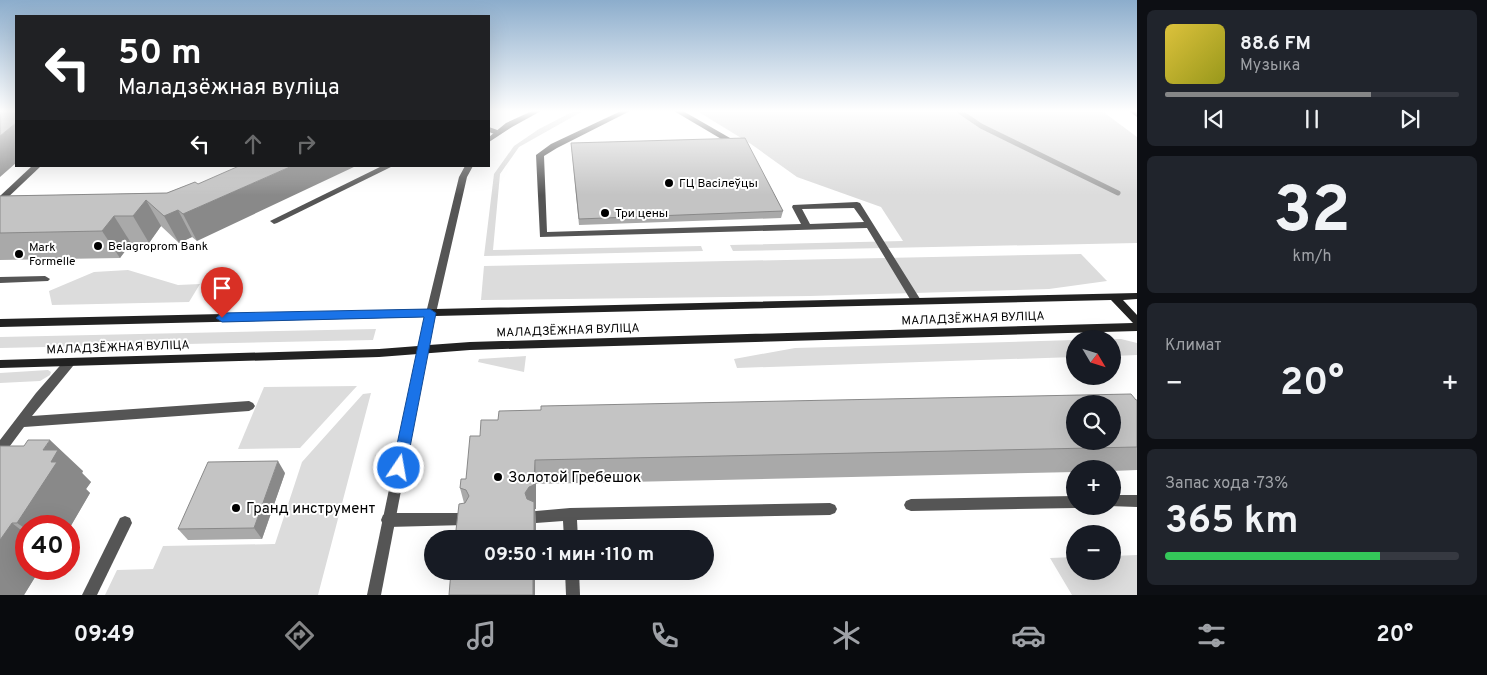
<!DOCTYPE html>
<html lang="ru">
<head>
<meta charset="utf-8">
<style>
	:root { --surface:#171b24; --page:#20242c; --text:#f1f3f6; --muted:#9ea1a6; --line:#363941; --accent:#858687 }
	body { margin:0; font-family:Overpass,sans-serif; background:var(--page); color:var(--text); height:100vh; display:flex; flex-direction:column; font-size:19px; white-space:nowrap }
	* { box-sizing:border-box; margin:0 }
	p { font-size:16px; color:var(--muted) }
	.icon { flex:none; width:28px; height:28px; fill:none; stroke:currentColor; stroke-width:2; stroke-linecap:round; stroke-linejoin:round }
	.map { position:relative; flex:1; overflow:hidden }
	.details { display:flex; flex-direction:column; gap:10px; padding:10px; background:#0d0f14; width:350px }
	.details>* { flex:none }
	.banner { position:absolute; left:15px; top:15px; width:475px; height:152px; border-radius:0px; box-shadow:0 5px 20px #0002; background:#202124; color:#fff; overflow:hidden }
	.needle { width:32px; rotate:128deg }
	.tools { position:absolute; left:1066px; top:330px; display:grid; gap:10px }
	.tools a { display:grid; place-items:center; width:55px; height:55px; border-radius:50%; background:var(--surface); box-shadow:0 5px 20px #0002; font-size:25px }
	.speed { position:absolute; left:15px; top:515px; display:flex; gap:10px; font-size:25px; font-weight:700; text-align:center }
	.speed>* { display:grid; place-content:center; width:65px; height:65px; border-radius:50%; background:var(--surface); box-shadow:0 5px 20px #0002; line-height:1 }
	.speed .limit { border:8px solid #d22; background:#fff; color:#111 }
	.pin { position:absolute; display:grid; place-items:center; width:42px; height:42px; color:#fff; margin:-51px -21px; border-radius:50% 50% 50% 0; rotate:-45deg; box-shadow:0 0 5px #0007 }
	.pin .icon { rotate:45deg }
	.me { position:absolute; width:55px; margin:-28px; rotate:12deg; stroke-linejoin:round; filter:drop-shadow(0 0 4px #0008) }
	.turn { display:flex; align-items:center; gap:18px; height:105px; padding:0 20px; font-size:22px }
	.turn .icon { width:65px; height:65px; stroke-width:2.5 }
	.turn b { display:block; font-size:35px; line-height:42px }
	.lanes { display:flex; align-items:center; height:48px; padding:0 20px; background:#0003; justify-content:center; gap:25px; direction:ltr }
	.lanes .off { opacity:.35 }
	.big { font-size:38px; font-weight:700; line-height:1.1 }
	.details .card { flex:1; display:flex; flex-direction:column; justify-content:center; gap:8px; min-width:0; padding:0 18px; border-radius:8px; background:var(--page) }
	.details .dial { align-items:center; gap:0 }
	.dial b { font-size:65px; line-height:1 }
	.song { display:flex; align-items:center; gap:15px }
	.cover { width:60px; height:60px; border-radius:8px; background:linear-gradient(135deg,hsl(50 70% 55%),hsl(60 70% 35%)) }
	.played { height:5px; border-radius:2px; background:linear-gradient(90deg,var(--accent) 70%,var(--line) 70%) }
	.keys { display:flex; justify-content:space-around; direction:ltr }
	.heat { display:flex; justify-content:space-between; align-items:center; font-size:28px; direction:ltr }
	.charge { height:8px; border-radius:4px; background:linear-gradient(90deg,#34c759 73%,var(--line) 0) }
	.trip { position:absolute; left:424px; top:530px; width:290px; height:50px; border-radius:25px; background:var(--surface); box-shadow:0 5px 20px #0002; font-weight:700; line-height:50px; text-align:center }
	.tab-bar { display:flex; height:80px; justify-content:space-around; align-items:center; background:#090b0e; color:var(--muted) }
	.tab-bar .icon { width:35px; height:35px }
	.tab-bar .current { color:var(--accent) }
	.tab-bar b { font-size:22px; color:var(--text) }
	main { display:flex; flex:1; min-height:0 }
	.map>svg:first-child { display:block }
	.green { fill:#dcdcdc }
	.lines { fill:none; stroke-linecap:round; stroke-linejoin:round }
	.stream { stroke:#a3a3a3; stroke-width:5 }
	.service { fill:#555; fill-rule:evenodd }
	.minor { fill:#555; fill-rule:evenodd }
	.tertiary { fill:#555; fill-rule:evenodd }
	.secondary { fill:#222; fill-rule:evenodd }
	.wall { fill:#a9a9a9 }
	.shaded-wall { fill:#898989 }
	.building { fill:#c4c4c4; stroke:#898989; fill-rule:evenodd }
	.route { fill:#1a73e8; stroke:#114b97 }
	.poi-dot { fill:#000; stroke:#fff; stroke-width:2 }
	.labels { text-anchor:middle; stroke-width:4; stroke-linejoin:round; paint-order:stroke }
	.poi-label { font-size:12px; fill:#000; stroke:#fff; text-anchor:start }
	.street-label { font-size:12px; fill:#000; stroke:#fff }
	.near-poi-label { font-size:15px; fill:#000; stroke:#fff; text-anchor:start }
</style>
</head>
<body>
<main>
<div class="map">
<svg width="1137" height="595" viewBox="0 0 1137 595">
	<rect width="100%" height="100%" fill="#fff"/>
	<g class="green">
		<polygon points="574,111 583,111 519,147 500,174 493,250 701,246 703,251 484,256 494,174 514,146 539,129"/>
		<polygon points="697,111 1102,111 1137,137 1137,243 733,251 730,245 903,241 881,207 797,177 751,144"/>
		<polygon points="1081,254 1107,281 1049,289 810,296 481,300 484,266"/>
		<polygon points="128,270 178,285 200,284 189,302 52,305 49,291 94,272"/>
		<polygon points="376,329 373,340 0,348 0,337"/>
		<polygon points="1112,339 1121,339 1137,343 1137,355 1113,356"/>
		<polygon points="1075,340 1075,357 737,368 734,359 795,348"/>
		<polygon points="526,356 524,372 478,362 479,359"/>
		<polygon points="48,370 51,372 50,375 40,381 0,383 0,373"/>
		<polygon points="357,386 300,448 238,449 264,387"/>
		<polygon points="371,393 318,595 105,595 117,570 153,569 163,546 275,544 302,462 363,394"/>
		<polygon points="1137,555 1137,595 1072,595 1050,558 1075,557 1075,571 1112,571 1113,556"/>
	</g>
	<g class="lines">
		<polyline class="stream" points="959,111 981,126 1118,193"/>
		<g class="service">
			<path d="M621 111H630L557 148 544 156 547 232 801 224 792 207 793 205 857 202 860 203 922 302 921 304H913L867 228 540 237 536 155 551 144ZM854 208 864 222 810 224 802 209Z"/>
			<polygon points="674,111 683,111 730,138 726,140 723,140"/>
			<polygon points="489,127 500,131 501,133 497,135 489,132"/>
			<polygon points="32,166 41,166 3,202 0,203 0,196"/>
			<polygon points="382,166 393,166 277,223 274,224 270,221"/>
			<polygon points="45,276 50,279 48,281 0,283 0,277"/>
			<polygon points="69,359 73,360 75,363 73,366 32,416 249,401 253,403 255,406 253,409 249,411 24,427 4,454 0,455 0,440 36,393 65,360"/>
			<polygon points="1112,495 1137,495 1137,507 1109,506 1112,506"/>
			<polygon points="1075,496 1075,506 1080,506 1075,508 911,511 906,509 904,505 906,501 911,499"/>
			<polygon points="830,503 835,505 837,509 835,513 830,515 577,520 578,539 564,539 563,521 536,523 531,522 529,517 531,512 536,511 570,508"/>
			<polygon points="388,513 465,513 470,514 472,519 470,524 465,525 388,527 383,525 381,520 383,515"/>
			<polygon points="125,516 130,518 132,523 97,595 82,595 120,518"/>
			<polygon points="565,571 579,571 580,595 566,595"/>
		</g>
		<g class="minor">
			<polygon points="532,111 541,111 512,127 489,142 489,137 506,123"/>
			<polygon points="1129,111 1137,111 1137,117"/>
			<polygon points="465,166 473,166 467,177 436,313 431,317 426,313 459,177"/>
		</g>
		<polygon class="tertiary" points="423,346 427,347 428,350 381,595 367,595 418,350 419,347"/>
		<path class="secondary" d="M1137 293V299L1123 300 1137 315V331L470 350 379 357 0 368V360L379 349 418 346 425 317 0 327V319ZM1111 300 1133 323 470 342 429 345 435 316Z"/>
	</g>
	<g class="wall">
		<polygon points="571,143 783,211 781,218 579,225"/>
		<polygon points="195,182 197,241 192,237 179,243 161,226 149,243 131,243 120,258 0,260 0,196 167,193"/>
		<polygon points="1137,400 1137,470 1112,471 1112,469 1075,469 1075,472 536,484 536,509 535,509 536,525 464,503 460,488 466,479 480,436"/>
		<polygon points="0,446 83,471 82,473 91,482 86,489 90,493 69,529 69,526 26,526 26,569 40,569 24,595 0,595"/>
		<polygon points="285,473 262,539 188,540 178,529"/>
	</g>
	<g class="shaded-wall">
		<polygon points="16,123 16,163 0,177 0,136"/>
		<polygon points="292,166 356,166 197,241 183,214"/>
		<polygon points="146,200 161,226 149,243 133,216"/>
		<polygon points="178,210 192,237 179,243 164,216"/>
		<polygon points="114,216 131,243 120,258 102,231"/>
		<polygon points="50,440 83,471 82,473 91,482 86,489 90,493 69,529 69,526 26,526 26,529 17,523 43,450"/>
		<polygon points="535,460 536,484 536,509 535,509 536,525 536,539 534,539 531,510 525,493 529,487"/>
		<polygon points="278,461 285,473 262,539 254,528"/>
		<polygon points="12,523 26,534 26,569 40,569 24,595 0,595 0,540"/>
		<rect x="533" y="571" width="2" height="24"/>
	</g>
	<g class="building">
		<polygon points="0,111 16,111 16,123 0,136"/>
		<polygon points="745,138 783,211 579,219 571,143"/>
		<polygon points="239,166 292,166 183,214 178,210 164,216 146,200 133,216 114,216 102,231 0,233 0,196 167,193 195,182 198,184"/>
		<path d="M1131 394 1136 400H1137V447L535 460 534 485 529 487 525 493 527 499 534 502V539H455L459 504 465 503 469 496 466 490 460 488 461 479H466L470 436H480L481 420H498L499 411 541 410V406ZM1075 404H1112V441H1075Z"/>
		<polygon points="28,440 50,440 43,450 58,450 51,462 57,462 17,523 12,523 0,540 0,446 24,446"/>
		<polygon points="278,461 254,528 178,529 208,462"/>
		<polygon points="451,571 533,571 533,595 449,595"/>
	</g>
	<linearGradient id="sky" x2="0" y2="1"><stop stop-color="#8cadcc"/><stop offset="0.57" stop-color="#fff"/><stop offset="1" stop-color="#fff" stop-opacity="0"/></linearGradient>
	<rect width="1137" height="195" fill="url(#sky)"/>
	<polygon class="route" points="430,309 436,313 406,468 404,472 399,474 394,472 392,468 424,317 222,322 216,318 222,313"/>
	<g class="poi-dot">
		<circle cx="669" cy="183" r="5"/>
		<circle cx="605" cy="213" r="5"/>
		<circle cx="98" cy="246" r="5"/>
		<circle cx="19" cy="254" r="5"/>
		<circle cx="498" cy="477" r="5"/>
		<circle cx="236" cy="508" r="5"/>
	</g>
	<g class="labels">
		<g class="poi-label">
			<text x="679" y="187">ГЦ Васілеўцы</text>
			<text x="615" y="217">Три цены</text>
			<text x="108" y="250">Belagroprom Bank</text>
			<text x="29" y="251">Mark<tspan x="29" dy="14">Formelle</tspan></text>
		</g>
		<g class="street-label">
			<text transform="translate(973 318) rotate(-2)" y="4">МАЛАДЗЁЖНАЯ ВУЛІЦА</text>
			<text transform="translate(568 330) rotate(-2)" y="4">МАЛАДЗЁЖНАЯ ВУЛІЦА</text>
			<text transform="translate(118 347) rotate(-2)" y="4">МАЛАДЗЁЖНАЯ ВУЛІЦА</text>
		</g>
		<g class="near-poi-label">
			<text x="508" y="482">Золотой Гребешок</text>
			<text x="246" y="513">Гранд инструмент</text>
		</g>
	</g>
</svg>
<div class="tools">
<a><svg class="needle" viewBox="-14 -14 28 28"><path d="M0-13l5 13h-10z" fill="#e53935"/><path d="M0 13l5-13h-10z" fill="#9ea1a6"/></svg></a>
<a><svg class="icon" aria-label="search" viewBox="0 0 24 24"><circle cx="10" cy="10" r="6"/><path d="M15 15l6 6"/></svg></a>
<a>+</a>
<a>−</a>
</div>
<div class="speed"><div class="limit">40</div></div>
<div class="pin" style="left:222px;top:318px;background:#d93025"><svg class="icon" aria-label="arrive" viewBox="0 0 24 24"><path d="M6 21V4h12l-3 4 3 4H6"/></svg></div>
<svg class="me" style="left:399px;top:468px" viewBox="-20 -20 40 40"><circle r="17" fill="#1a73e8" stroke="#fff" stroke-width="3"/><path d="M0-11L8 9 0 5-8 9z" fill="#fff"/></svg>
<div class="trip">09:50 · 1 мин · 110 m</div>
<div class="banner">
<div class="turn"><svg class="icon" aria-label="left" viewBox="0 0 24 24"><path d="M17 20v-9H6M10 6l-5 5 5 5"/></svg><div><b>50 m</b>Маладзёжная вуліца</div></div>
<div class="lanes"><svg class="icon" aria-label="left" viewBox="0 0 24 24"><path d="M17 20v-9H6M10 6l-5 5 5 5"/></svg><svg class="icon off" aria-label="ahead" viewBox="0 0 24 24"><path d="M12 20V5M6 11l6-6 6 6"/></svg><svg class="icon off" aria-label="right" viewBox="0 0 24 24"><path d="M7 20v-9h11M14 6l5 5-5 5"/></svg></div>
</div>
</div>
<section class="details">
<div class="card">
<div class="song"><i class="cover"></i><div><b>88.6 FM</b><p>Музыка</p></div></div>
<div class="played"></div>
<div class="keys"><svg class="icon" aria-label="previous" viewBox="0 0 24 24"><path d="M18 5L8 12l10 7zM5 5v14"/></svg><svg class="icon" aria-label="pause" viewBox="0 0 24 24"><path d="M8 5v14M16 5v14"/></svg><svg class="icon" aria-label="next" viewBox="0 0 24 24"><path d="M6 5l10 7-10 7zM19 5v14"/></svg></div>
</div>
<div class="card dial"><b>32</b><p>km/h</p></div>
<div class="card"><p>Климат</p>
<div class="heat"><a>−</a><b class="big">20°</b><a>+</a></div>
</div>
<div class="card"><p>Запас хода · 73%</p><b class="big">365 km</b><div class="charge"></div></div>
</section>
</main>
<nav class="tab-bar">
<b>09:49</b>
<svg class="icon current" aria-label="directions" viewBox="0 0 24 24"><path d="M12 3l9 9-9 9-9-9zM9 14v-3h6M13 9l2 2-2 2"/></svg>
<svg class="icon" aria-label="music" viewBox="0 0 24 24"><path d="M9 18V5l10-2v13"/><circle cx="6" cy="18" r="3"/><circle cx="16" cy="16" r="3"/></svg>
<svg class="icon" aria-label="phone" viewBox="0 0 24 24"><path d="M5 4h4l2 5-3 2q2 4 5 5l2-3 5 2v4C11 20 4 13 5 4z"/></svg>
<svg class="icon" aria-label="climate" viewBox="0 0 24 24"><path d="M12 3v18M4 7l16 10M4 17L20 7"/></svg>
<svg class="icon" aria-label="car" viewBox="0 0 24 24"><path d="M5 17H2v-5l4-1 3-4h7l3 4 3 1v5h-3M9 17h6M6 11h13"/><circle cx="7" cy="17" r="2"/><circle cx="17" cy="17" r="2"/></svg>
<svg class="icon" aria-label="filters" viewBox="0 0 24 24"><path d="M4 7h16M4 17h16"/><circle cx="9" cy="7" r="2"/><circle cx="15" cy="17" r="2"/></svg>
<b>20°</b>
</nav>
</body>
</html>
